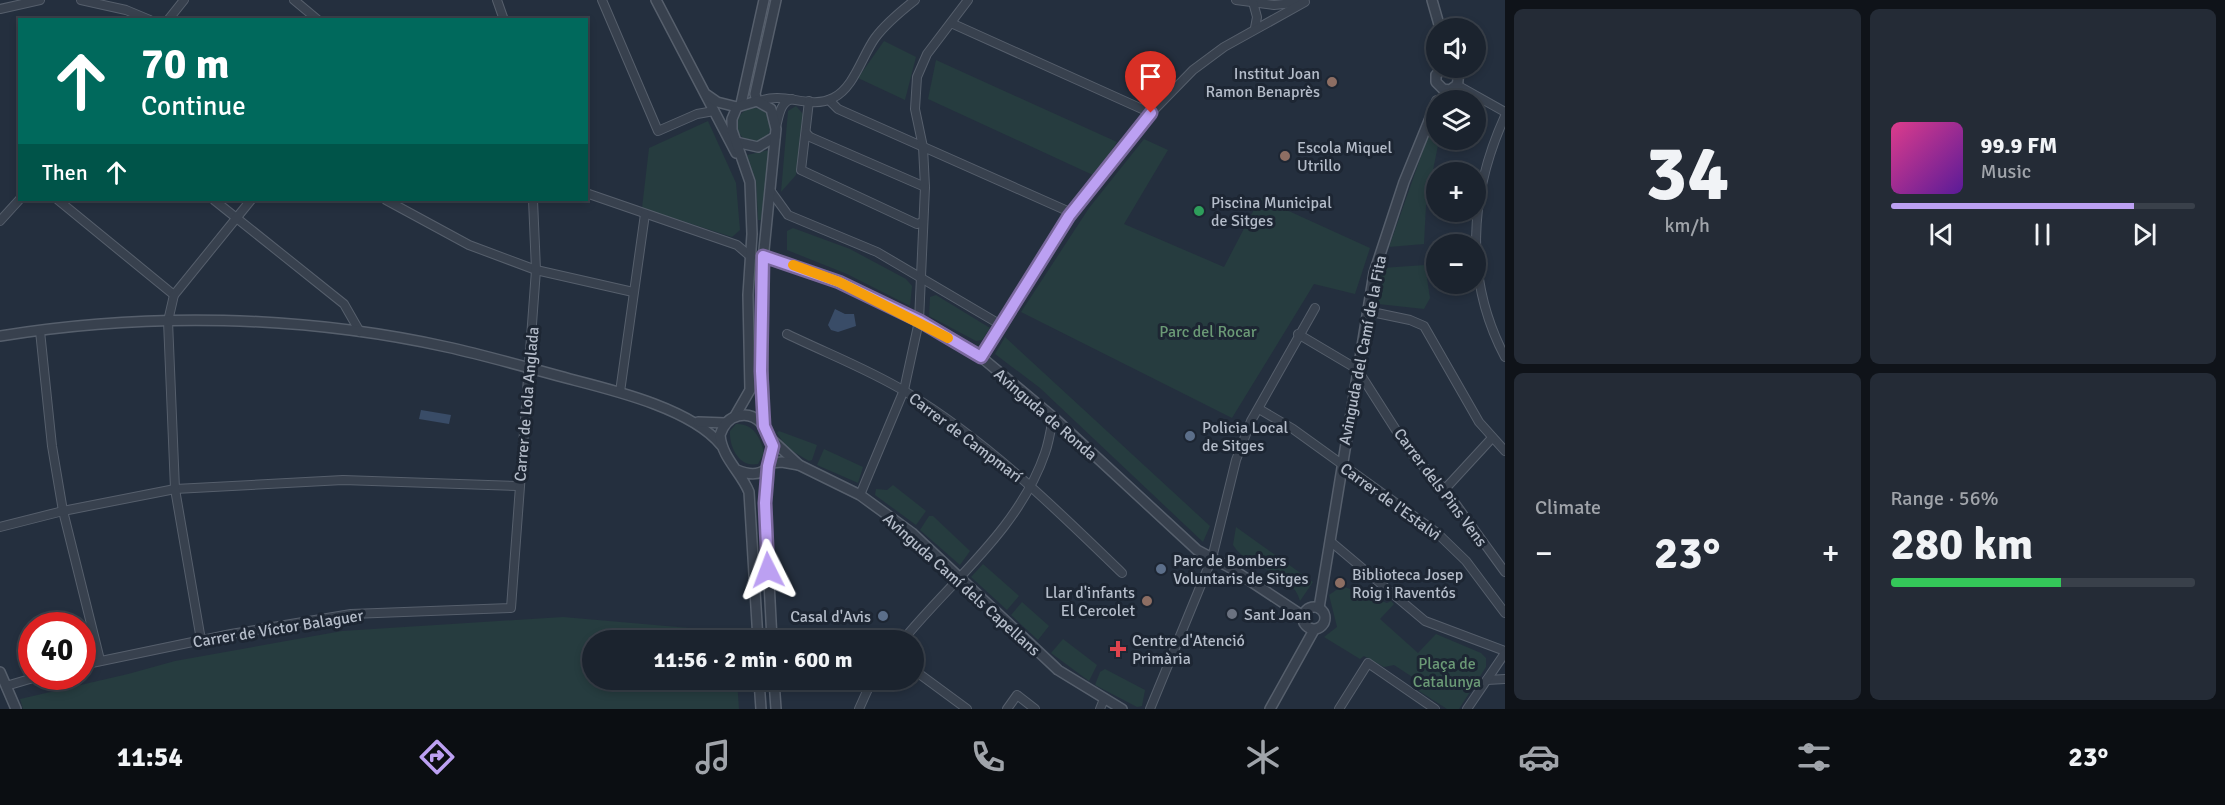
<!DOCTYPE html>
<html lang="en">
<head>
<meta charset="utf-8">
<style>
	:root { --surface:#1b232e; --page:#242b36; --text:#f1f3f6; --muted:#a0a4aa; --line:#39404a; --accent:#bca0f2 }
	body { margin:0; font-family:Signika,sans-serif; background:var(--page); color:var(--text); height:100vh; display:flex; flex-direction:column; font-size:22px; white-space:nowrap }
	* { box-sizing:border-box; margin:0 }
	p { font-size:20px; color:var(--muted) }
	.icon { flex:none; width:33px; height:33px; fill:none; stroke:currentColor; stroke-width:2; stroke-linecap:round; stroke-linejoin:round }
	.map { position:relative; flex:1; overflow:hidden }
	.drawer { display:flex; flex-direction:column; gap:9px; padding:9px; background:#0f1319; width:720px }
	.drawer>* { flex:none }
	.guide { position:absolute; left:18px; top:18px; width:570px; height:183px; border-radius:0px; box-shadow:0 3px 9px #0003,0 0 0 2px var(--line); background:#00695c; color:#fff; overflow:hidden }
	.controls { position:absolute; left:1426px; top:18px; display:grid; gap:12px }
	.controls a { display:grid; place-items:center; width:60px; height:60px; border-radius:50%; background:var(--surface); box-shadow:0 3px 9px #0003,0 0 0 2px var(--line); font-size:30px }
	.speed { position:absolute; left:18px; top:612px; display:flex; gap:12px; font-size:30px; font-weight:700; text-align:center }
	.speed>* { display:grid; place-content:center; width:78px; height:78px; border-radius:50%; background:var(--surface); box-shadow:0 3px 9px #0003,0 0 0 2px var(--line); line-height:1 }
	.speed .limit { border:9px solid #d22; background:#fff; color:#111 }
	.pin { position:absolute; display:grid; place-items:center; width:51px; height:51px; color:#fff; margin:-62px -26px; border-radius:50% 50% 50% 0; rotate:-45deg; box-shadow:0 0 6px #0007 }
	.pin .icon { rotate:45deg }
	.me { position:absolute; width:66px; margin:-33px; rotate:357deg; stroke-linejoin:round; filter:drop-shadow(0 0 4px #0008) }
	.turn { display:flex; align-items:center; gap:21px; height:126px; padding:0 24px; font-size:27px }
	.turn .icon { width:78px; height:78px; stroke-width:2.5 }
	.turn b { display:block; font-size:42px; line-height:51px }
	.then { display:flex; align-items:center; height:57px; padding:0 24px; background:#0003; gap:12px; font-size:22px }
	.big { font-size:45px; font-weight:800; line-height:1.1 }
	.drawer .tile { flex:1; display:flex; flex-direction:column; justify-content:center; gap:9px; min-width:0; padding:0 21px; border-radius:9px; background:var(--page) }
	.drawer .dial { align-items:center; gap:0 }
	.dial b { font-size:78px; line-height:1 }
	.song { display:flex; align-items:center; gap:18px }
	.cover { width:72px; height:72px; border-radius:9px; background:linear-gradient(135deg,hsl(330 70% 55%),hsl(270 70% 35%)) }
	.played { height:6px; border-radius:3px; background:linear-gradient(90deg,var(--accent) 80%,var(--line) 80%) }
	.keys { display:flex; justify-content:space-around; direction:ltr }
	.heat { display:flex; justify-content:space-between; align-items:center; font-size:33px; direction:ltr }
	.charge { height:9px; border-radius:4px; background:linear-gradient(90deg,#34c759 56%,var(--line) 0) }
	.drawer .tiles { flex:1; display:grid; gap:9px; grid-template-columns:repeat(2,1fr) }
	.trip { position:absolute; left:582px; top:630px; width:342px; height:60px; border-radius:30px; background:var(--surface); box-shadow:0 3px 9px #0003,0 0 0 2px var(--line); font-weight:800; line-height:60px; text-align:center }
	.tab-bar { display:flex; height:96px; justify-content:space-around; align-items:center; background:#0b0e12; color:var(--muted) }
	.tab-bar .icon { width:42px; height:42px }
	.tab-bar .selected { color:var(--accent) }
	.tab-bar b { font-size:27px; color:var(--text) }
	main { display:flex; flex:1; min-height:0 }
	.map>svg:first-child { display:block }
	.green { fill:#263c3f }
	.water { fill:#394c67 }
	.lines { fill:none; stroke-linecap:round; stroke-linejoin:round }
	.minor-casing { stroke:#565f6c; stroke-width:10 }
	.tertiary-casing { stroke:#565f6c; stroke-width:12 }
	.minor { stroke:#38414e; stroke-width:8 }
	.tertiary { stroke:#38414e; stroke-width:9 }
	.route-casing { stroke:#7a689d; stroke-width:15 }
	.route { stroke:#bca0f2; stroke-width:10 }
	.slow { stroke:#f59e0b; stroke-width:10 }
	.education-dot { fill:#8d6e63; stroke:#1d2633; stroke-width:2 }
	.leisure-dot { fill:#2e9e5b; stroke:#1d2633; stroke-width:2 }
	.service-dot { fill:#5c6f8a; stroke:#1d2633; stroke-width:2 }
	.worship-dot { fill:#6b7280; stroke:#1d2633; stroke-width:2 }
	.health-dot { fill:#e0444e; stroke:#1d2633; stroke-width:2 }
	.labels { text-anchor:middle; stroke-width:6; stroke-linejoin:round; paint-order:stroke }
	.poi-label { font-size:16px; fill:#b4bcc9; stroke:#1d2633; text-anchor:start }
	.park-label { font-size:16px; fill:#6b9a76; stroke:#1d2633 }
	.street-label { font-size:16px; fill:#b4bcc9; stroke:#1d2633 }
</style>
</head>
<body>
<main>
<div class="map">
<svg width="1505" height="709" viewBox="0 0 1505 709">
	<rect width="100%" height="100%" fill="#242f3e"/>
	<g class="green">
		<polygon points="884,41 916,57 905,100 858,78"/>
		<polygon points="936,60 1117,142 1095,176 928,99"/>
		<polygon points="796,106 803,114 796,175 781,192 788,111"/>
		<circle cx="754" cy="125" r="17"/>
		<polygon points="708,121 736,183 740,230 732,237 642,208 649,148"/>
		<polygon points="1437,123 1439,140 1426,205 1424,244 1389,247 1427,139"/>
		<polygon points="1144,139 1168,150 1124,224 1224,267 1260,198 1370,248 1355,294 1314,284 1232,418 1021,312 1089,208"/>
		<polygon points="769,150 761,220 758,220 756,181 747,155"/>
		<polygon points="793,228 850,249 906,279 912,286 910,306 847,274 787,250 787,231"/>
		<polygon points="1425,265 1430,298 1424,309 1378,304 1375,298 1382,268"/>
		<polygon points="936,295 990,328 982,340 976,341 929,316 930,297"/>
		<polygon points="1005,337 1210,526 1203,542 1040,388 995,354"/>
		<path d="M736 424C753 423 761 438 764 453L758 464C739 468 729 447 730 431Z"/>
		<polygon points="779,431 817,445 812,460 809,461 787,448 777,433"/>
		<polygon points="824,449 863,467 858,483 817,465"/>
		<polygon points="893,485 926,511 916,525 875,495 876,489 887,490"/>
		<polygon points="929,516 933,516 970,551 960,565 920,530"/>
		<path d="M1236 527 1313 582 1300 601C1293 571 1248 570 1233 545Z"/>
		<polygon points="983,564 1019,596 1007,610 971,577"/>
		<polygon points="1342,586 1387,603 1391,601 1394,604 1380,619 1418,653 1436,634 1481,653 1486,658 1486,667 1459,709 1447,709 1419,691 1417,680 1394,665 1384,667 1364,656 1360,659 1324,637 1337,627 1329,595"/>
		<polygon points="1022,602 1049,626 1038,640 1011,615"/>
		<polygon points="563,617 735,632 735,640 592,640 592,680 737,680 739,709 23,709 20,699 128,674 175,661 342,631"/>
		<polygon points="1063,639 1097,665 1089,681 1051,653"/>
		<polygon points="1105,669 1145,690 1142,706 1137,707 1095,685 1100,672"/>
	</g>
	<g class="water">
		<polygon points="835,309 845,314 854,314 856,326 838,332 831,330 828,325"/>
		<polygon points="421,410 451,415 449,424 419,419"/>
	</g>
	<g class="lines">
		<defs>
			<g id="minor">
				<polyline points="81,0 126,10 150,20"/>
				<polyline points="294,0 318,20"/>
				<polyline points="497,0 504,20"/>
				<polyline points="602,0 658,131 697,114 714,111"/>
				<polyline points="1236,0 1274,5 1303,2"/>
				<polyline points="1253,2 1257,17 1255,28"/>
				<polyline points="0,9 40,0"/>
				<polyline points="168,20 184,0"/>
				<polyline points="951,23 1151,113"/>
				<polyline points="1457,85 1505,112"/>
				<polyline points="829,100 838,109 1072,213"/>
				<path d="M760 101C784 91 810 110 833 98 854 88 862 56 875 38 886 23 901 11 915 0"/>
				<polyline points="809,101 801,170 917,224 923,222"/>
				<path d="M1505 116C1469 195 1464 279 1505 357"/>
				<path d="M776 127C779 116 780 102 792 99"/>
				<polyline points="806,133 810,137 925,187"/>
				<polyline points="770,190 788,215 877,252 1001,325"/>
				<polyline points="586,193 737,245 751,257"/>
				<polyline points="58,200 174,295"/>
				<polyline points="214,200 344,304 360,332"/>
				<polyline points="386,200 469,245 536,270 633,292"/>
				<polyline points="0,221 20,199"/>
				<polyline points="1367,311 1410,320 1424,326 1479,422 1505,451"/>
				<polyline points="40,331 52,446 63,511 100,660"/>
				<path d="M787 334C826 353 868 369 906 392 987 441 1054 507 1122 573"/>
				<polyline points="1298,334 1357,369 1410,452 1447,492 1505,572"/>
				<polyline points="981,357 1069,216 1151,113 1193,70 1224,47 1305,2"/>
				<polyline points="620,392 645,214"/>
				<polyline points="1259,409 1293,429 1436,532 1466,561 1505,613"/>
				<polyline points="1445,489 1492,438"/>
				<polyline points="860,495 904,390 919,321 925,187 923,147 915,109 917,77 927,54 968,0"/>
				<polyline points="0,527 63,511 175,489 343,480 518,486"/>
				<polyline points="1330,541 1425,621 1505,651"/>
				<polyline points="201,640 175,489 168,321 174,295 251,200"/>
				<path d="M903 640C951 581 1019 529 1045 453 1049 442 1051 429 1053 417"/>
				<polyline points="82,665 231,634 351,614 511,608 536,270 533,200"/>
				<polyline points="914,670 967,709"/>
				<polyline points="1487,680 1505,679"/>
				<polyline points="6,686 40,676"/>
				<polyline points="859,709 872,680"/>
				<polyline points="1007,709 1017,695 1035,709"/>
				<polyline points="1100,709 1104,699"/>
				<polyline points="1150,709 1212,558 1236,460 1251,421 1315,308"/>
				<polyline points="1339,709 1368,663 1435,709"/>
				<polyline points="1467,709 1505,653"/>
			</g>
			<g id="tertiary">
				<polyline points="656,0 736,153"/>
				<polyline points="1432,0 1440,28"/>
				<path d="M1444 68 1436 75V82L1443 89 1450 90 1457 85C1460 77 1457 70 1449 68"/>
				<polyline points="707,95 717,102 737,107"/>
				<polyline points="757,101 755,94 776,0"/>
				<polyline points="741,104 764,0"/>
				<polyline points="736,142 758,147 775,137"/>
				<polyline points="763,256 839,282 919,321 981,357 1053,417 1197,550 1229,567 1303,616"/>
				<path d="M0 336C147 312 301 315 447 347 488 356 529 368 570 379 613 390 692 409 721 445"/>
				<polyline points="735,416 750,390 748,295 752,234 750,182 732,130 732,119 737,107 757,101 771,109 776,129 761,280 764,426"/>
				<polyline points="698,422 726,423"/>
				<polyline points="771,439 799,465 860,495 912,533 1058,670 1122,709"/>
				<polyline points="770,463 782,462 799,465"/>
				<polyline points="768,466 765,503 772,640"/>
				<path d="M737 470C791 492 776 406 738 416 728 418 723 426 720 435 722 458 741 472 749 492L758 640"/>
				<circle cx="1314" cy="618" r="11"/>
				<polyline points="1319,608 1374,273 1404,182 1437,101"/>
				<polyline points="0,672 16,709"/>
				<polyline points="759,680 761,709"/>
				<polyline points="774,680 776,709"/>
				<polyline points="1270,709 1314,630"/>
			</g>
		</defs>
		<use href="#minor" class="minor-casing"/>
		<use href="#tertiary" class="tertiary-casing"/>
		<use href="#minor" class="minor"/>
		<use href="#tertiary" class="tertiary"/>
	</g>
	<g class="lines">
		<defs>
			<polyline id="route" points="768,570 765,503 768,466 773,446 764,426 761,371 763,256 839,282 920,321 981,357 1069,216 1151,113"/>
		</defs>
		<use href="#route" class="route-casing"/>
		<use href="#route" class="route"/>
		<polyline class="slow" points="793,265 839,282 948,338"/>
	</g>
	<g class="education-dot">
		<circle cx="1332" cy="82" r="6"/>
		<circle cx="1285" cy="156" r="6"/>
		<circle cx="1340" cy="583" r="6"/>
		<circle cx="1147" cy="601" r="6"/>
	</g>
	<circle class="leisure-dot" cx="1199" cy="211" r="6"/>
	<g class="service-dot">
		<circle cx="1190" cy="436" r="6"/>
		<circle cx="1161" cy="569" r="6"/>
		<circle cx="883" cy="616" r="6"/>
	</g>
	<circle class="worship-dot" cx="1232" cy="614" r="6"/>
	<path class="health-dot" d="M1115 640h6v6h6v6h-6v6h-6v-6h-6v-6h6z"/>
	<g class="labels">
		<g class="poi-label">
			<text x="1320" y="79" text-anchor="end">Institut Joan<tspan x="1320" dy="18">Ramon Benaprès</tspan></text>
			<text x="1297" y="153">Escola Miquel<tspan x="1297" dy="18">Utrillo</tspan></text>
			<text x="1211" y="208">Piscina Municipal<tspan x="1211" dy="18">de Sitges</tspan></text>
			<text x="1202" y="433">Policia Local<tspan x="1202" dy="18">de Sitges</tspan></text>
			<text x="1173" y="566">Parc de Bombers<tspan x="1173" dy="18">Voluntaris de Sitges</tspan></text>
			<text x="1352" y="580">Biblioteca Josep<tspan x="1352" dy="18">Roig i Raventós</tspan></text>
			<text x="1135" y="598" text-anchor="end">Llar d'infants<tspan x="1135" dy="18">El Cercolet</tspan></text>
			<text x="1244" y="620">Sant Joan</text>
			<text x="871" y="622" text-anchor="end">Casal d'Avis</text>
			<text x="1132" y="646">Centre d'Atenció<tspan x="1132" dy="18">Primària</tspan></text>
		</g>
		<g class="park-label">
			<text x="1208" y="337">Parc del Rocar</text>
			<text x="1447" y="669">Plaça de<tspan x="1447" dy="18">Catalunya</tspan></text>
		</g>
		<g class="street-label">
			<text transform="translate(1362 350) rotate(-79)" y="6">Avinguda del Camí de la Fita</text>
			<text transform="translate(526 404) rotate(-85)" y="6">Carrer de Lola Anglada</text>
			<text transform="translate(1046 414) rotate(41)" y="6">Avinguda de Ronda</text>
			<text transform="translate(966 437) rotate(37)" y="6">Carrer de Campmarí</text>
			<text transform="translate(1441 487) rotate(53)" y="6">Carrer dels Pins Vens</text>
			<text transform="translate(1391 501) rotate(36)" y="6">Carrer de l'Estalvi</text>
			<text transform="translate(962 584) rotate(42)" y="6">Avinguda Camí dels Capellans</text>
			<text transform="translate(278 628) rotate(-9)" y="6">Carrer de Víctor Balaguer</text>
		</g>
	</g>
</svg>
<div class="controls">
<a><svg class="icon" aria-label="sound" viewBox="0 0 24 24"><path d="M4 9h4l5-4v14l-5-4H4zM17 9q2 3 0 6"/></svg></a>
<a><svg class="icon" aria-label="layers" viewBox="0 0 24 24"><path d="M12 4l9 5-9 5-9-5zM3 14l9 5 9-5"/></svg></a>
<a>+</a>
<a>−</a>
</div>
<div class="speed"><div class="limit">40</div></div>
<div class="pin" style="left:1151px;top:113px;background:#d93025"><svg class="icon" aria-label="arrive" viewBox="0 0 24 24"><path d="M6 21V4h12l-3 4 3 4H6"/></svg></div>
<svg class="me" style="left:768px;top:570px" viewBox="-20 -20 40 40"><path d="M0-17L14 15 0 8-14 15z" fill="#bca0f2" stroke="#fff" stroke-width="4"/></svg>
<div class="trip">11:56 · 2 min · 600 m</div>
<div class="guide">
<div class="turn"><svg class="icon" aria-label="ahead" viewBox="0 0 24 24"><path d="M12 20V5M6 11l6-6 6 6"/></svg><div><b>70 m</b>Continue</div></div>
<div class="then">Then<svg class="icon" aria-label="ahead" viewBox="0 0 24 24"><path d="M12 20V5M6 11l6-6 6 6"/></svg></div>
</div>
</div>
<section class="drawer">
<div class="tiles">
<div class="tile dial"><b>34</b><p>km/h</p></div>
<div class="tile">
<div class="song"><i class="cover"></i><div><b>99.9 FM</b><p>Music</p></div></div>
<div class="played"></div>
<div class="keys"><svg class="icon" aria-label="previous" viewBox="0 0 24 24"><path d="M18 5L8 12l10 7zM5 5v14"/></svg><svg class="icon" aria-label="pause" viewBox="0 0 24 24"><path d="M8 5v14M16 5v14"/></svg><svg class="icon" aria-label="next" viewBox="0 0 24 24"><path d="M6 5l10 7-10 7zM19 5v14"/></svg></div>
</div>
<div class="tile"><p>Climate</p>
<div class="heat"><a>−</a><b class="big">23°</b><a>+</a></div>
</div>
<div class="tile"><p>Range · 56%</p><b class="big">280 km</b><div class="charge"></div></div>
</div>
</section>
</main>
<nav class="tab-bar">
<b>11:54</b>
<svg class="icon selected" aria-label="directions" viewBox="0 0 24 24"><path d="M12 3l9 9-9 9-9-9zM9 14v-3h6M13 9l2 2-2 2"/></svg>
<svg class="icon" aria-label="music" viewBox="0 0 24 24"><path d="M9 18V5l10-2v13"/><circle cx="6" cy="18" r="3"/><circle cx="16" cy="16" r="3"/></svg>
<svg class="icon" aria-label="phone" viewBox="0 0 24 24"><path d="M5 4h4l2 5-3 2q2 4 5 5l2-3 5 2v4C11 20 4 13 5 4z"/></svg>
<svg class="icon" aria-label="climate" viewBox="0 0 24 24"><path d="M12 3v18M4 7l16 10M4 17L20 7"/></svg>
<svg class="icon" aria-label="car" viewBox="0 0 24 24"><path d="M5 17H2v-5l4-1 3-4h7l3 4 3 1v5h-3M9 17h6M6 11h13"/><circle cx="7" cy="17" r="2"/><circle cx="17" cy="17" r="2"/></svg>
<svg class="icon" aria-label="filters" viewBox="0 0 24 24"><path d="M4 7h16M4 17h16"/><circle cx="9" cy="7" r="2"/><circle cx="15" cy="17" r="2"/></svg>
<b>23°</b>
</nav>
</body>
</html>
